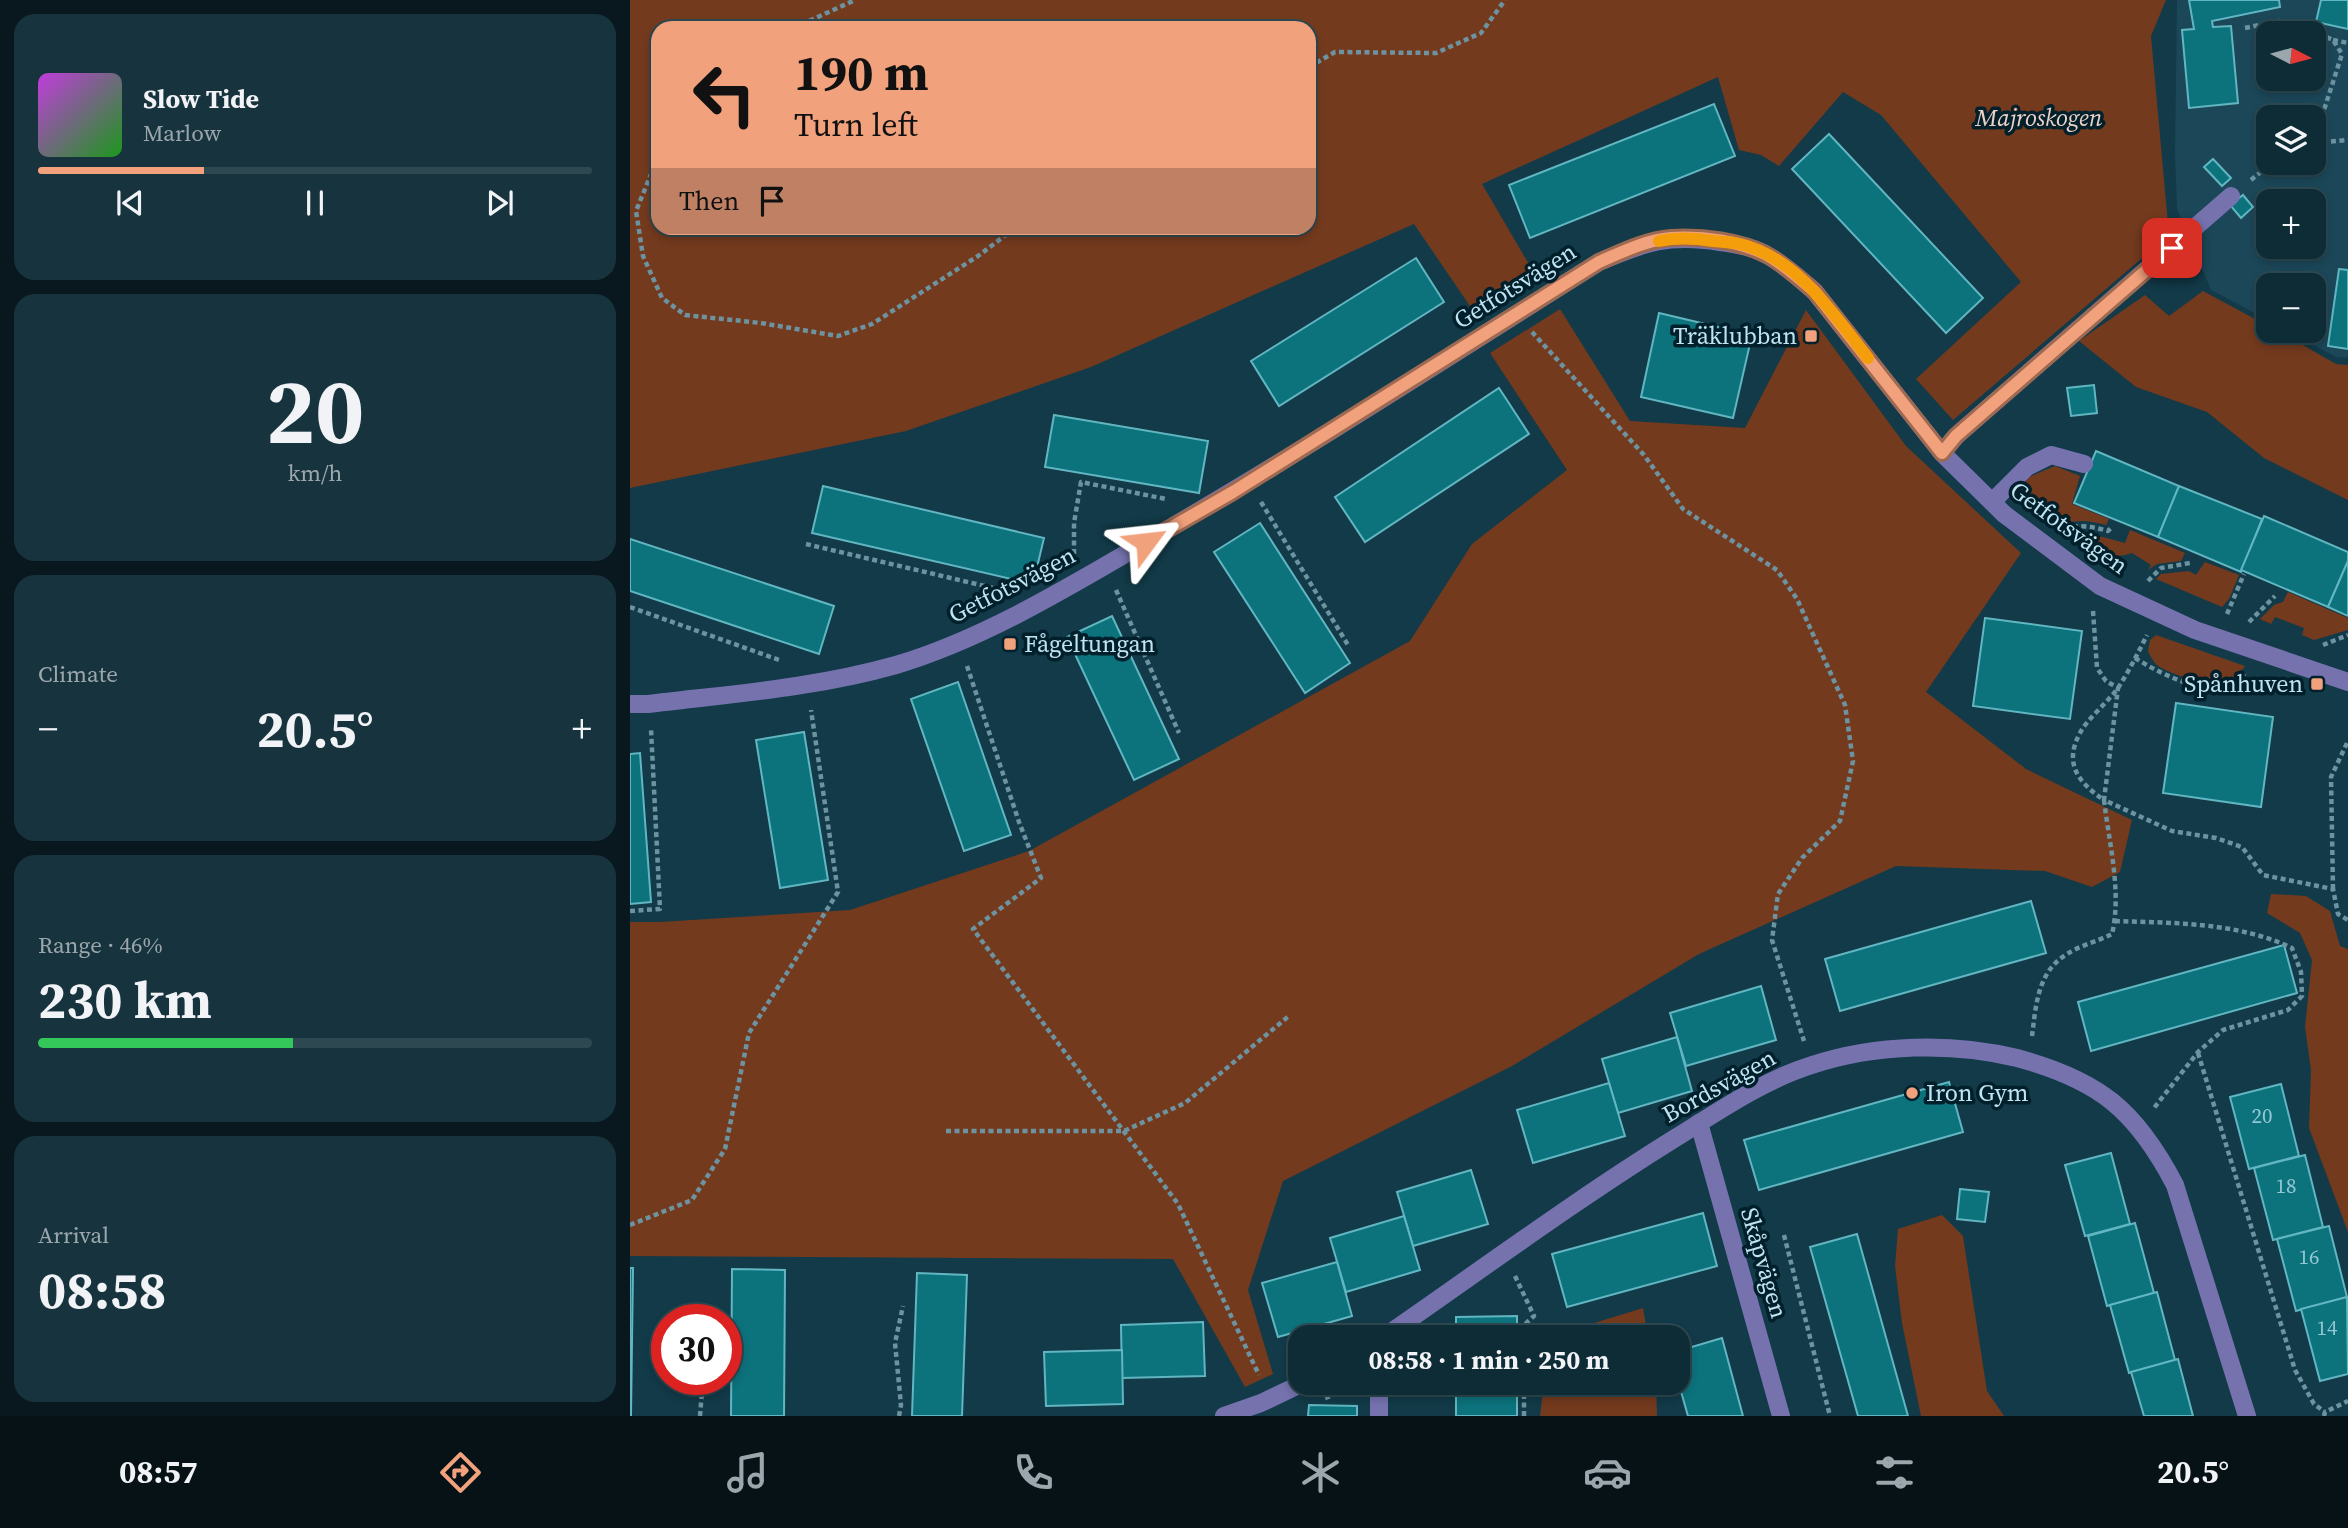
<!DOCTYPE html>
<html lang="en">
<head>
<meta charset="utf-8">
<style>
	:root { --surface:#0e2c36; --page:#17343e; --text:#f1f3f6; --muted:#9ba7ad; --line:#2e4851; --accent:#f1a17c }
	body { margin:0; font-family:"Source Serif 4",serif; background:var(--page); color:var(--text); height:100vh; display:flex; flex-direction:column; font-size:26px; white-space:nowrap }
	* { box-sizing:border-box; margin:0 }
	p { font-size:23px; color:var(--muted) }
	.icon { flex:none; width:38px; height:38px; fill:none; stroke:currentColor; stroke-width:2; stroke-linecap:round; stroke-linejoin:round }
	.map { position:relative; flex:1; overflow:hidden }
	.drawer { display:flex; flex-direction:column; gap:14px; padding:14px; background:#08181e; width:630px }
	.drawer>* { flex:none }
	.hud { position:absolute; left:21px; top:21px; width:665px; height:214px; border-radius:21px; box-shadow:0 4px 10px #0003,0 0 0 2px var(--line); background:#f1a17c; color:#111; overflow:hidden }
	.needle { width:46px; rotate:96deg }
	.controls { position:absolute; left:1626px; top:21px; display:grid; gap:14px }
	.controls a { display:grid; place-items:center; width:70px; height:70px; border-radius:14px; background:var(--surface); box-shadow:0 4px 10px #0003,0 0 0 2px var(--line); font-size:35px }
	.speed { position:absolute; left:21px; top:1304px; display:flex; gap:14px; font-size:35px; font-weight:700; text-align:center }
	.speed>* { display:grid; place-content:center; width:91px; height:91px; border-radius:50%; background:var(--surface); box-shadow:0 4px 10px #0003,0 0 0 2px var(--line); line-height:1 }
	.speed .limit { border:10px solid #d22; background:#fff; color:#111 }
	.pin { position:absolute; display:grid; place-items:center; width:60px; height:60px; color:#fff; margin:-30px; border-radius:14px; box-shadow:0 4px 10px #0006 }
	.me { position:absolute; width:77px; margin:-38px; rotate:60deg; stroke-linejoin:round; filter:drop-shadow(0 0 5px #0008) }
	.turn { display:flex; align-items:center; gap:24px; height:147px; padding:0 28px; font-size:32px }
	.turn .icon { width:91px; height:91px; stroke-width:2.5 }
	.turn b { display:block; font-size:49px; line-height:60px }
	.then { display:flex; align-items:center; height:66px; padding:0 28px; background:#0003; gap:14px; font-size:26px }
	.big { font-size:52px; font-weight:700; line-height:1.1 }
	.drawer .widget { flex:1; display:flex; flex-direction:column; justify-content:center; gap:10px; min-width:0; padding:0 24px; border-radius:21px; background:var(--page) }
	.drawer .dial { align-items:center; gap:0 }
	.dial b { font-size:91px; line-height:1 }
	.song { display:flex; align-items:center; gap:21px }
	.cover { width:84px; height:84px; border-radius:10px; background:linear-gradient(135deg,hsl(290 70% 55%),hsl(120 70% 35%)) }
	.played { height:7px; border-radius:4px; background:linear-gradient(90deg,var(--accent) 30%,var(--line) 30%) }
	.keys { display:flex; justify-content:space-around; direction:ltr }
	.heat { display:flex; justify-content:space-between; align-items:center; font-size:38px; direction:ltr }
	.charge { height:10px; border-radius:5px; background:linear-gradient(90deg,#34c759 46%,var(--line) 0) }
	.trip { position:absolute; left:658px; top:1325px; width:402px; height:70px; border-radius:21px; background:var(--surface); box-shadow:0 4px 10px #0003,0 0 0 2px var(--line); font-weight:700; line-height:70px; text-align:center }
	.dock { display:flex; height:112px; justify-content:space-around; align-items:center; background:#061216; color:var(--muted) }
	.dock .icon { width:49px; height:49px }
	.dock .current { color:var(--accent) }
	.dock b { font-size:32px; color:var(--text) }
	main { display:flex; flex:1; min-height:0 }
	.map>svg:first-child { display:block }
	.built { fill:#1b4758; fill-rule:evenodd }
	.green { fill:#733a1e; fill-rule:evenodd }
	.building { fill:#0c727c; stroke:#61b6c1; stroke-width:2 }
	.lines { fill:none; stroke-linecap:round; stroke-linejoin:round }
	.path { stroke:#6d93a1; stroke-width:4.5; stroke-dasharray:5 3.5; stroke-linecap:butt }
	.minor { stroke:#7572ae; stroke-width:18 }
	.route-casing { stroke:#9d6951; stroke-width:18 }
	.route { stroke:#f1a17c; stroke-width:12 }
	.slow { stroke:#f59e0b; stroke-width:12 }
	.poi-dot { fill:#f1a17c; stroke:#01202b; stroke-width:2.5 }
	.labels { text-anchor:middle; stroke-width:7; stroke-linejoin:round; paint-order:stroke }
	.number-label { font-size:21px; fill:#93c7d4 }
	.park-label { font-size:24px; font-style:italic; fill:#edd2c6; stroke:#01202b }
	.street-label { font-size:24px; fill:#c0e3f2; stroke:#01202b }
	.poi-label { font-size:24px; fill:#c0e3f2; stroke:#01202b; text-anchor:end }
</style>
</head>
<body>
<main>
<section class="drawer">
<div class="widget">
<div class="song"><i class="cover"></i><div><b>Slow Tide</b><p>Marlow</p></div></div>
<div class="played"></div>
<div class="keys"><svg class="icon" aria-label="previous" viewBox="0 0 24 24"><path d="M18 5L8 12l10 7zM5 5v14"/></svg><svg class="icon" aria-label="pause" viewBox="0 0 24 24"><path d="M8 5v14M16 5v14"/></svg><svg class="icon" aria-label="next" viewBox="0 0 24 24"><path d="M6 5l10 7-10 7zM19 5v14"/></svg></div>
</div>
<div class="widget dial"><b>20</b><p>km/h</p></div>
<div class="widget"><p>Climate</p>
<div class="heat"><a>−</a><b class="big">20.5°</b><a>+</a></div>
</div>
<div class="widget"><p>Range · 46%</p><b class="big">230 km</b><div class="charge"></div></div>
<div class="widget"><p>Arrival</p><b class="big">08:58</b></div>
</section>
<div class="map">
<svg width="1718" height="1416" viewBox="0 0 1718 1416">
	<rect width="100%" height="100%" fill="#123a48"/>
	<path class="built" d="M1547 0H1718V358L1706 357 1657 331H1684V285H1638V320L1581 290 1547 209 1545 153ZM1638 33H1684V79H1638ZM1638 117H1684V163H1638ZM1638 201H1684V247H1638Z"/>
	<g class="green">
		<path d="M0 0H1536L1521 36 1539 235 1323 420 1286 379 1391 282 1251 115 1213 92 1149 166 1131 155 1109 150 1088 77 852 184 903 271 844 312 784 224 461 367 276 431 0 488ZM28 28H679V228H28Z"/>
		<polygon points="1573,291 1638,326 1638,331 1648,331 1706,364 1718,365 1718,500 1634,458 1577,412 1506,387 1449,341 1515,295 1539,316"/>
		<polygon points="930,309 1000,421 1115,428 1176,310 1276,446 1391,553 1296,692 1396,769 1502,820 1490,872 1462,887 1415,871 1266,866 1069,954 882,1066 653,1181 618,1290 643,1374 615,1387 543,1259 0,1256 0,922 30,922 220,910 399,851 780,641 842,544 937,470 860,353"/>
		<path d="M1425 466 1450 476 1442 504 1479 519 1476 525C1462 522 1448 518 1434 525L1390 489 1399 477Z"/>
		<path d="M1500 530 1555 553 1551 561 1527 564 1518 570 1521 565 1502 553C1475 562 1467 548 1445 534L1473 537 1495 543Z"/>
		<polygon points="1575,562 1609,575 1599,599 1592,607 1526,579 1531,574 1559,571 1566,575"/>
		<polygon points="1658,592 1718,618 1718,630 1684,640 1672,635 1674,628 1645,617 1641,624 1630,619 1644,605 1653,602"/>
		<path d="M1526 635 1615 666C1610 673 1605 682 1595 685 1584 688 1536 673 1527 665 1523 662 1520 655 1518 651L1520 640Z"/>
		<polygon points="1641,894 1676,896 1700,911 1710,946 1718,949 1718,1232 1679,1128 1681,1070 1675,1027 1682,960 1670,933 1637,913"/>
		<polygon points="1312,1215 1333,1236 1357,1391 1374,1416 1291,1416 1272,1323 1265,1266 1268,1229"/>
		<polygon points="1013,1308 1018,1337 936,1337 948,1328"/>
		<polygon points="914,1382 1026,1383 1027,1416 910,1416"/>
	</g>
	<g class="building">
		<polygon points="1559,0 1649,0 1650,7 1582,21 1583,27 1601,26 1608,103 1559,108 1552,30 1564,29"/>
		<polygon points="1691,0 1718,0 1718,29 1686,22"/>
		<polygon points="1084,104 1105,156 900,238 879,185"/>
		<polygon points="1199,134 1353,298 1316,333 1162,169"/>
		<polygon points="1583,159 1601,178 1592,186 1574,167"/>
		<polygon points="1613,195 1623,207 1611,218 1600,205"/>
		<polygon points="786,258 814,302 649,406 621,361"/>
		<polygon points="1709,269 1718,270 1718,349 1698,346"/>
		<polygon points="1029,313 1122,335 1103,418 1011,397"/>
		<polygon points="1464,385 1467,413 1441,416 1437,388"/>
		<polygon points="869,388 899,434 735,542 705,497"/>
		<polygon points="424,415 578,441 569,493 415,467"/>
		<polygon points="1466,451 1549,486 1528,537 1444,503"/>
		<polygon points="193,486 414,538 403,584 182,533"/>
		<polygon points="1549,486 1632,519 1611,572 1528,537"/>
		<polygon points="1634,516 1718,552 1718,561 1698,607 1611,570"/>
		<polygon points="630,523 720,663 675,693 584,552"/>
		<polygon points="0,539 204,606 189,654 0,591"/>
		<polygon points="1718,561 1718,616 1698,607"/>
		<polygon points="482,616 549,759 504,780 437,637"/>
		<polygon points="1355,618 1452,631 1440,719 1343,706"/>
		<polygon points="328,682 381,835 334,851 281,699"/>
		<polygon points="1546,703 1643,717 1631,807 1533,793"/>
		<polygon points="174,732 198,880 150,888 126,740"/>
		<polygon points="10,753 21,902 0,904 0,754"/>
		<polygon points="1401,901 1416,953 1210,1011 1195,959"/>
		<polygon points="1654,945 1667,993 1461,1051 1448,1002"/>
		<polygon points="1131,986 1146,1040 1056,1066 1040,1013"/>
		<polygon points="1047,1037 1062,1091 988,1113 972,1059"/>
		<polygon points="1319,1082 1333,1132 1129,1190 1114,1140"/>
		<polygon points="979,1083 995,1136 903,1163 887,1110"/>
		<polygon points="1651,1084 1669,1156 1619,1169 1600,1097"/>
		<polygon points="1481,1153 1500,1224 1455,1236 1435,1165"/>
		<polygon points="1675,1155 1693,1227 1643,1240 1624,1168"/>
		<polygon points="841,1170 858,1224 783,1246 767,1192"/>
		<polygon points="1330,1189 1359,1192 1355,1222 1327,1219"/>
		<polygon points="1073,1213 1087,1266 937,1307 922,1254"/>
		<polygon points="774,1216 790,1270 716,1292 700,1238"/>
		<polygon points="1505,1223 1524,1293 1477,1306 1458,1236"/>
		<polygon points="1699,1226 1717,1297 1666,1311 1647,1239"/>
		<polygon points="1227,1234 1278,1416 1228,1416 1180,1247"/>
		<polygon points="707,1262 722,1316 648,1337 632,1283"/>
		<polygon points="0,1268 3,1268 1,1416 0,1416"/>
		<polygon points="102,1269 155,1270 154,1416 101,1416"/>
		<polygon points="287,1273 337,1275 332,1416 282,1416"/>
		<polygon points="1527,1292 1545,1360 1499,1373 1480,1305"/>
		<polygon points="1717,1297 1718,1374 1690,1381 1671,1309"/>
		<polygon points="887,1316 887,1337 826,1337 826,1317"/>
		<polygon points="573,1322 575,1376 492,1378 491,1325"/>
		<polygon points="1092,1338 1113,1416 1058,1416 1048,1381 1048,1351"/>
		<polygon points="492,1350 493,1404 416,1406 414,1352"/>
		<polygon points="1548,1359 1563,1416 1514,1416 1501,1372"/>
		<rect x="826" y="1382" width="61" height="34"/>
		<polygon points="679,1405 727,1406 727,1416 678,1416"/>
	</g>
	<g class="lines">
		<g class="path">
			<polyline points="164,28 225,0"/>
			<polyline points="1615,28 1649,21 1680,30 1703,40 1712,54 1684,141"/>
			<polyline points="1703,40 1718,43"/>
			<polyline points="679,67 705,52 806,53 851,33 875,0"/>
			<polyline points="1684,143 1718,140"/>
			<polyline points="28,157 6,211 13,256 32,298 55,315 131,323 208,336 242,324 348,256 385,228"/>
			<polyline points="1621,180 1642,163"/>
			<polyline points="902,332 1014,455 1053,509 1147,570 1167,599 1215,705 1223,761 1210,821 1172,858 1148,894 1142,940 1174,1041"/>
			<polyline points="631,502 718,645"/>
			<path d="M1435 530C1447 523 1464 527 1478 531L1482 527"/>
			<polyline points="176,544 376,591"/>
			<polyline points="444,554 444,523 451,482 536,499"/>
			<polyline points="1518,581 1531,568 1560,563"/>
			<polyline points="486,590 549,733"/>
			<polyline points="0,607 152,661"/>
			<polyline points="1463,611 1467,668 1476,681 1488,688 1474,800 1542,831 1586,838 1612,847 1633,875 1703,889 1708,914 1718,920"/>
			<polyline points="1597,614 1614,574"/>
			<polyline points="1619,622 1645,596"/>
			<polyline points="1693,645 1718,635"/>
			<path d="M1505 658C1534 676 1564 689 1599 691L1615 673"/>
			<polyline points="337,666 389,822 411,878 343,929 548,1204 629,1375"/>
			<polyline points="1703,889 1701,777 1718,741"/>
			<polyline points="0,911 30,909 21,729"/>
			<path d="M1485 921C1544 923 1607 922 1662 948L1671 972 1672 996 1658 1010 1593 1030 1568 1052 1524 1108"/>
			<path d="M1402 1036C1406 1006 1407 972 1437 954 1449 946 1468 941 1482 934 1492 892 1479 843 1474 800 1449 783 1433 764 1450 733 1457 719 1478 702 1488 688 1499 671 1508 653 1517 635"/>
			<polyline points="1568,1053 1665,1370 1684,1404 1695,1412"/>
			<polyline points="316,1131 494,1131 555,1103 660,1015"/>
			<polyline points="0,1225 62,1200 95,1149 119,1033 208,892 181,710"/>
			<polyline points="1154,1235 1200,1416"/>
			<polyline points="885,1276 904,1316 894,1325 894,1337"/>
			<polyline points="80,1320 83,1306"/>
			<polyline points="695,1398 718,1390 722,1393"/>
			<polyline points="70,1416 73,1379"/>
			<polyline points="269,1416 271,1405 265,1343 273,1306"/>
			<polyline points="894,1416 894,1382"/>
			<polyline points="1694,1416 1695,1412 1718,1401"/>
		</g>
		<g class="minor">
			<polyline points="1312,453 1326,436 1601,196"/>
			<polyline points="1362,502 1397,467 1421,455 1454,464"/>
			<path d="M0 704H18C101 694 185 688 266 665 357 638 447 582 528 535 678 448 823 354 969 262 1016 242 1038 234 1090 242 1107 244 1123 247 1137 255 1155 265 1170 279 1185 292L1312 453 1374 514 1470 586 1565 630 1718 682"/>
			<polyline points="1069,1123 1151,1416"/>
			<path d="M754 1337C851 1270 947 1199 1047 1137 1090 1110 1134 1080 1182 1065 1246 1044 1322 1042 1387 1058 1469 1080 1506 1110 1545 1185L1617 1416"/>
			<polyline points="594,1416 631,1403 675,1382"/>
			<polyline points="749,1416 749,1382"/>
		</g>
	</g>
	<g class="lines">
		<defs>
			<path id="route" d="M516 542 603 492 969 262C992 252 1016 240 1041 238 1072 236 1110 241 1137 255 1155 265 1170 279 1185 292L1312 453 1326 436 1542 248"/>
		</defs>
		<use href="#route" class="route-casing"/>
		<use href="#route" class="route"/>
		<path class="slow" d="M1029 241C1047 237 1065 238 1083 241 1092 242 1101 242 1110 244 1168 258 1204 315 1238 358"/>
	</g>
	<g class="poi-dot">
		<rect x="1174" y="329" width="14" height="14" rx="3.5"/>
		<rect x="373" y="637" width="14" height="14" rx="3.5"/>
		<rect x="1680" y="677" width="14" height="14" rx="3.5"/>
		<circle cx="1282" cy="1093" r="7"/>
	</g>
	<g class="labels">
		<g class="number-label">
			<text x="1632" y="1123">20</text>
			<text x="1656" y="1193">18</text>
			<text x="1679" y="1264">16</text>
			<text x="1697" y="1335">14</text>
		</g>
		<g class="park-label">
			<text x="1409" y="126">Majroskogen</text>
		</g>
		<g class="street-label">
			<text transform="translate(885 286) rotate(-32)" y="8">Getfotsvägen</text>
			<text transform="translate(1439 528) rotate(36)" y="8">Getfotsvägen</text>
			<text transform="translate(382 585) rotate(-27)" y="8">Getfotsvägen</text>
			<text transform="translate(1089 1086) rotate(-29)" y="8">Bordsvägen</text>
			<text transform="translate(1134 1263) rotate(74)" y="8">Skåpvägen</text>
		</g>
		<g class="poi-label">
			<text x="1167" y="344">Träklubban</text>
			<text x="394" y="652" text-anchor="start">Fågeltungan</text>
			<text x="1673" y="692">Spånhuven</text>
			<text x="1296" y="1101" text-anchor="start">Iron Gym</text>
		</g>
	</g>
</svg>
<div class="controls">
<a><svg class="needle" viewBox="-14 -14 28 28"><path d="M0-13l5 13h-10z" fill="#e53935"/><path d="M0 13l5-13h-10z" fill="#9ba7ad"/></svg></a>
<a><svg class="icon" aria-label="layers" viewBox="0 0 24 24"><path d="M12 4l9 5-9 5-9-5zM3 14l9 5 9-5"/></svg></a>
<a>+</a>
<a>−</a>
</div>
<div class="speed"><div class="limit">30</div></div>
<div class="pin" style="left:1542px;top:248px;background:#d93025"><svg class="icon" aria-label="arrive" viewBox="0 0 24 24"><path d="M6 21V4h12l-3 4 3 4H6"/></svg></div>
<svg class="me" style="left:516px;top:542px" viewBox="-20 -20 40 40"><path d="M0-17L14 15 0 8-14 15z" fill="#f1a17c" stroke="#fff" stroke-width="4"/></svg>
<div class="trip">08:58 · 1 min · 250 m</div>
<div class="hud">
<div class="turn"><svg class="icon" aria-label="left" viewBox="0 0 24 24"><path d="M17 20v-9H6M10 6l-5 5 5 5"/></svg><div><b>190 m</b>Turn left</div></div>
<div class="then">Then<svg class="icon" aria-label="arrive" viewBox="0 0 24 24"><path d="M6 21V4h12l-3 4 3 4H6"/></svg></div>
</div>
</div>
</main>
<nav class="dock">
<b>08:57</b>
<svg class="icon current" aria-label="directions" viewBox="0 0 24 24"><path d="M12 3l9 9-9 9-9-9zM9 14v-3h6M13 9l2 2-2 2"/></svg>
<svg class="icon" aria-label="music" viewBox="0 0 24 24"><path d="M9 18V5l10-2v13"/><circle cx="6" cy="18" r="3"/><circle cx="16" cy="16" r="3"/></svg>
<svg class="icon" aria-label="phone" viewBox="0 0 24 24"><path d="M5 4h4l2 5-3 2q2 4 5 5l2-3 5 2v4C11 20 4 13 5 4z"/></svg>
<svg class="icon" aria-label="climate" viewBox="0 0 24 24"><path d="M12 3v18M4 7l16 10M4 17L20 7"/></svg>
<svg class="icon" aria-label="car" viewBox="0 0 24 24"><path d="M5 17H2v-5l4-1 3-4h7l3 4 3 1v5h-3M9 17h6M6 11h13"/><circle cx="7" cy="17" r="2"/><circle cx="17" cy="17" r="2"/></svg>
<svg class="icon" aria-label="filters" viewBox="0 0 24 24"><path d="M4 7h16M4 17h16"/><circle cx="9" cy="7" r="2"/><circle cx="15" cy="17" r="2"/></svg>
<b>20.5°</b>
</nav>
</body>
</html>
